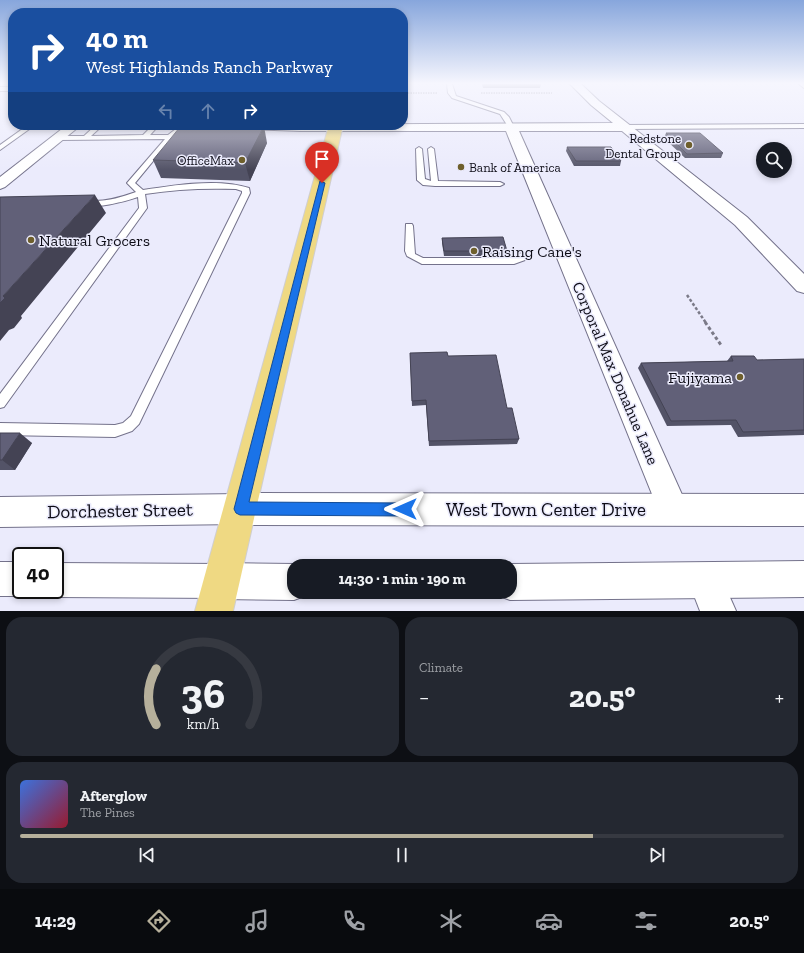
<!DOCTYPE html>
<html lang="en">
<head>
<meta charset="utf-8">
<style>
	:root { --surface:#171b24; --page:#242831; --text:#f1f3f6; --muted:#9ea1a6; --line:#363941; --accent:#b6b09b }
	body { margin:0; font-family:"Zilla Slab",serif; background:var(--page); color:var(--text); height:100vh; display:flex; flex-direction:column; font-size:15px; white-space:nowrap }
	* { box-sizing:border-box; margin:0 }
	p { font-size:13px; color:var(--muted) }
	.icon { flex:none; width:22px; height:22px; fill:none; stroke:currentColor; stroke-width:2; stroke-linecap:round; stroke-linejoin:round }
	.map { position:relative; height:611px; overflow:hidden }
	.panel { display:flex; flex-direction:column; gap:6px; padding:6px; background:#0d0f14; flex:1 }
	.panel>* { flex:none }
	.banner { position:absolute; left:8px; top:8px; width:400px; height:122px; border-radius:16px; box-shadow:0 2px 6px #0003; background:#1a4fa0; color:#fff; overflow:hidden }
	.buttons { position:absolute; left:756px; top:142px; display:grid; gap:8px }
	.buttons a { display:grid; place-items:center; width:36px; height:36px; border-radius:50%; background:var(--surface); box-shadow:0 2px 6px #0003; font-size:20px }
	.speed { position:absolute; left:12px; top:547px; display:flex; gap:8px; font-size:20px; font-weight:700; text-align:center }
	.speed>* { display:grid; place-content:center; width:52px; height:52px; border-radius:50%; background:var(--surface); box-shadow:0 2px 6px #0003; line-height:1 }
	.speed .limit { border:2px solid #111; border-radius:6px; background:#fff; color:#111 }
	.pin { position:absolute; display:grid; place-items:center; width:34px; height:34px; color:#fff; margin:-41px -17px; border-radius:50% 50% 50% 0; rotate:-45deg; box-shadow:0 0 4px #0007 }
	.pin .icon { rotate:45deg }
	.me { position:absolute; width:44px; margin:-22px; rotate:270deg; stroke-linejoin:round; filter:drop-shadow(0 0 3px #0008) }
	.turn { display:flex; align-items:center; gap:14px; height:84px; padding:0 12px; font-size:18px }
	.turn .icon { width:52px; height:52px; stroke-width:2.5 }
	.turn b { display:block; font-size:28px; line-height:34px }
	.lanes { display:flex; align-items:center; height:38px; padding:0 12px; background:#0003; justify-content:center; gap:20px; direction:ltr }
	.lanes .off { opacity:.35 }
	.big { font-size:30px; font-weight:800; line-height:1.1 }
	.panel .card { flex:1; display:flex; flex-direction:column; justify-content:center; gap:6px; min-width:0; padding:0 14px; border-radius:16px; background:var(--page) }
	.panel .dial { align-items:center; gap:0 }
	.dial svg { height:104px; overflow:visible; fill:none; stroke:var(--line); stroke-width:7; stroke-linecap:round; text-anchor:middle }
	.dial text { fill:var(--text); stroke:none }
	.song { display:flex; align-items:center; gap:12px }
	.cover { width:48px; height:48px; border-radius:6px; background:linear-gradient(135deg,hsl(220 70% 55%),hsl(350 70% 35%)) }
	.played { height:4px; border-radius:2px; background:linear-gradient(90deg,var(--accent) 75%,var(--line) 75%) }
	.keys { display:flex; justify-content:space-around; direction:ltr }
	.heat { display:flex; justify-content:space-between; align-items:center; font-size:22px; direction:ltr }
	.panel .tiles { flex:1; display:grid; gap:6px; grid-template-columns:1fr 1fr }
	.card:last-child { grid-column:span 2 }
	.trip { position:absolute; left:287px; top:559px; width:230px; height:40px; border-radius:16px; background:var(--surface); box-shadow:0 2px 6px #0003; font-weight:800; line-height:40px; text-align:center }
	.menu { display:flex; height:64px; justify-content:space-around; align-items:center; background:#090b0e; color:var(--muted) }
	.menu .icon { width:28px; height:28px }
	.menu .on { color:var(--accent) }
	.menu b { font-size:18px; color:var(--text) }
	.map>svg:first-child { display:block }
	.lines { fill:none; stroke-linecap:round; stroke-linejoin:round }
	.lane-casing { stroke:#74728b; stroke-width:2 }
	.street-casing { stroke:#74728b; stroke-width:2 }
	.secondary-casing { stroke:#74728b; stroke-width:2 }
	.primary-casing { stroke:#cfced0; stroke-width:2 }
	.path-far2 { stroke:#7b7a88; stroke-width:1.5; stroke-dasharray:1.5 1; stroke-linecap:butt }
	.path-far1 { stroke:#7b7a88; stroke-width:2.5; stroke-dasharray:3 2; stroke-linecap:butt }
	.path { stroke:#7b7a88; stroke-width:3; stroke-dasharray:3.5 2.5; stroke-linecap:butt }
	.lane { fill:#fff; fill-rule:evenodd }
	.street { fill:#fff; fill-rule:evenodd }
	.secondary { fill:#fff; fill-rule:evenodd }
	.primary { fill:#efd983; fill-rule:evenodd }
	.wall { fill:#535367 }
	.shaded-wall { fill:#444354 }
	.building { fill:#616078; stroke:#444354 }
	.route { fill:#1a73e8; stroke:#114b97 }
	.poi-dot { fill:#6e5f2c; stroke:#ebebfc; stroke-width:1.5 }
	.labels { text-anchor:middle; stroke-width:3; stroke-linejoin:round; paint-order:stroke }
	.far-poi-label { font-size:13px; fill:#0d0c16; stroke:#ebebfc; text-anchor:end }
	.poi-label { font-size:16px; fill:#0d0c16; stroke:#ebebfc; text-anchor:start }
	.street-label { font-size:16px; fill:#0d0c16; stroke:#ebebfc }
	.near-street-label { font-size:19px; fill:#0d0c16; stroke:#ebebfc }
</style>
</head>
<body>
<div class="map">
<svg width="804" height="611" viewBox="0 0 804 611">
	<rect width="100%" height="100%" fill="#ebebfc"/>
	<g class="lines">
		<defs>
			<g id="lane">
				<polygon points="447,84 452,84 456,96 504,112 509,117 514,127 509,128 500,114 452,98 448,93"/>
				<polygon points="799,84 804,84 804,88"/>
				<rect x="0" y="87" width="13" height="4"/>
				<polygon points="804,124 804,128 624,129 621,127 624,125"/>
				<polygon points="28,125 35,125 0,150 0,145"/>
				<path d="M96 125H103L91 136 143 135 153 125H159L150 135H168L181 125H188L172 138 135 183 143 190C174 185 219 178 249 188L250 193 139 424 132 431 115 437 0 435V423L115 425 123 423 131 416 242 193V191L236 189C205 188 176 189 145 194L147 208 4 407 0 408V394L139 208 138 197C126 201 92 211 82 203 86 200 90 201 94 201 109 201 122 197 136 192L127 183 165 139 59 140 56 138 59 136H84Z"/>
				<polygon points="419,147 422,149 425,179 431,181 428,149 431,147 434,149 438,181 500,182 504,184 500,186 435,186 423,185 417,180 416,149"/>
				<polygon points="406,224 412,224 413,226 415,254 423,258 513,258 523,252 527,255 525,260 514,264 422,264 407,256 405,251"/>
			</g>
			<g id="street">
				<polygon points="570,84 581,84 599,101 747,217 804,274 804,293 797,291 735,225 622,131 519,131 688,508 684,519 673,523 662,519 506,131 301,131 249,129 245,128 243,125 613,123 591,105"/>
				<polygon points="67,125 81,125 5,187 0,189 0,177"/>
				<polygon points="241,494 252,498 256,509 252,520 241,524 0,527 0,497"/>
				<polygon points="0,562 21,562 21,590 33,591 21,596 0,596"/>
				<polygon points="55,563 222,564 234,569 239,581 234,593 222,598 55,597 43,592 42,590 55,590"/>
				<polygon points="705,563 717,568 736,611 700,611 688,580 693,568"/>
			</g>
			<g id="secondary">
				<polygon points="241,493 804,494 804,526 241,525 230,520 225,509 230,498"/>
				<polygon points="804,561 804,597 510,600 497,595 496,592 510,592 510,566 505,566 510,564"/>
				<polygon points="222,563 294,564 299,566 294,566 294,592 308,592 307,595 294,600 222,599 209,594 204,581 209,568"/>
			</g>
			<polygon id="primary" points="329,125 343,125 233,611 195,611"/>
		</defs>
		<use href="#lane" class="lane-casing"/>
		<use href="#street" class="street-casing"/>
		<use href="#secondary" class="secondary-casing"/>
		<use href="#primary" class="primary-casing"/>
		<g class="path-far2">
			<polyline points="403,93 438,93"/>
			<polyline points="481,93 552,93"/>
		</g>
		<polyline class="path-far1" points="687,295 706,323"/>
		<polyline class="path" points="705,322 721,345"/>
		<use href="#lane" class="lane"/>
		<use href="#street" class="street"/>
		<use href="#secondary" class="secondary"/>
		<use href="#primary" class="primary"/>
	</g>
	<g class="wall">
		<polygon points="482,84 541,84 540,88 483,88"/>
		<polygon points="204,125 251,125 251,126 267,143 250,181 161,178 153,160 203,127"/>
		<polygon points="666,133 723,153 721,158 685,158 664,138"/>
		<polygon points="567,147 621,161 620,166 574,166 566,151"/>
		<polygon points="442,238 507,251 506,256 444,256 442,243"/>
		<polygon points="410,353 448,356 507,408 519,439 517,444 429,446 426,405 412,406"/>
		<polygon points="731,356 757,360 804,359 804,435 738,437 731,425 667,426 638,368 641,363 727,361"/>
		<polygon points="0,433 32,443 15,470 0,470"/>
	</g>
	<g class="shaded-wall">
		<polygon points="264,126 267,143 250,181 245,163"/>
		<polygon points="95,195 106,213 21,316 22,318 14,328 9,330 0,341 0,303 3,296"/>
		<polygon points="20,433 32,443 15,470 2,460"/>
	</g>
	<g class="building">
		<polygon points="204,125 250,125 250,126 264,126 245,163 153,160 180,127 203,127"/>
		<polygon points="666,133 700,133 723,153 687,154"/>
		<polygon points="567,147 611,147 621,161 576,161"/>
		<polygon points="95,195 3,296 5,298 0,303 0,197"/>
		<polygon points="503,237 507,251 444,251 442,238"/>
		<polygon points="447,352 448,356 496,355 507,408 512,408 519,439 429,441 426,400 412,401 410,353"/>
		<polygon points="731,356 754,356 757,360 804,359 804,430 743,432 736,420 671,421 641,363 733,361"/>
		<polygon points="0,433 20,433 2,460 0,460"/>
	</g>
	<linearGradient id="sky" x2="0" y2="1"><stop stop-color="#87a6dc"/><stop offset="0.49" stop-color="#f6f6fe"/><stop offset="1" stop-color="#f6f6fe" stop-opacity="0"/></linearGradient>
	<rect width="804" height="170" fill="url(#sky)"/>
	<polygon class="route" points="320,181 325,183 249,502 405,503 410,505 412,509 410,514 405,516 240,515 236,513 234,509"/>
	<g class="poi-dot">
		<circle cx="689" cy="145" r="4"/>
		<circle cx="242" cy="160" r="4"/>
		<circle cx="461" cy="167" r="4"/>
		<circle cx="31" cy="240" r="4"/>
		<circle cx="474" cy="251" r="4"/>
		<circle cx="740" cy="377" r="4"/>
	</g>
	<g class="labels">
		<g class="far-poi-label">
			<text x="681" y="143">Redstone<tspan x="681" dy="15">Dental Group</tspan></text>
			<text x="234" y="165">OfficeMax</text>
			<text x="469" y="172" text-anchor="start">Bank of America</text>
		</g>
		<g class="poi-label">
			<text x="39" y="246">Natural Grocers</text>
			<text x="482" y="257">Raising Cane's</text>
			<text x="732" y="383" text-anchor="end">Fujiyama</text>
		</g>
		<g class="street-label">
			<text transform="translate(616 373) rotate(67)" y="6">Corporal Max Donahue Lane</text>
		</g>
		<g class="near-street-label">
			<text x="546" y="516">West Town Center Drive</text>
			<text transform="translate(120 510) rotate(-1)" y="7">Dorchester Street</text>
		</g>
	</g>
</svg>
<div class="buttons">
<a><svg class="icon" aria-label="search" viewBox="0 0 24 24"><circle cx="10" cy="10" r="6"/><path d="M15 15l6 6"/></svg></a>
</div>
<div class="speed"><div class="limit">40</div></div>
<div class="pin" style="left:322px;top:183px;background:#d93025"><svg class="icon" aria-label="arrive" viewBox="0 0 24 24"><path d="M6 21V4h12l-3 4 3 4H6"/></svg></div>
<svg class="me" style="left:405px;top:509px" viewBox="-20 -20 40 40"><path d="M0-17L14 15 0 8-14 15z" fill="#1a73e8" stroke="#fff" stroke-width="4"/></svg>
<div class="trip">14:30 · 1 min · 190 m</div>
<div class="banner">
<div class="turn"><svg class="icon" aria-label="right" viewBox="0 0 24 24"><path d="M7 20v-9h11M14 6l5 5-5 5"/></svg><div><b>40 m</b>West Highlands Ranch Parkway</div></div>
<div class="lanes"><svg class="icon off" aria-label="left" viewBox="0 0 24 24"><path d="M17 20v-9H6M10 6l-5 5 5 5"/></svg><svg class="icon off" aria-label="ahead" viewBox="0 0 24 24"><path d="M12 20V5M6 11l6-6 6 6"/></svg><svg class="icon" aria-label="right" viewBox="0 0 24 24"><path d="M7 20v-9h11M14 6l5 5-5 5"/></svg></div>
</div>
</div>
<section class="panel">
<div class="tiles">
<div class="card dial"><svg viewBox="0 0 100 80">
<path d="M14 69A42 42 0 1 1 86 69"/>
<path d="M14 69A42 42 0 0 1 14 26" stroke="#b6b09b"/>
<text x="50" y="56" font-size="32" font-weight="700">36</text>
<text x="50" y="72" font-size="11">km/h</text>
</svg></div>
<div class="card"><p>Climate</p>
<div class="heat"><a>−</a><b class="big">20.5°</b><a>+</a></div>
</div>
<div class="card">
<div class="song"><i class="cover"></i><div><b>Afterglow</b><p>The Pines</p></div></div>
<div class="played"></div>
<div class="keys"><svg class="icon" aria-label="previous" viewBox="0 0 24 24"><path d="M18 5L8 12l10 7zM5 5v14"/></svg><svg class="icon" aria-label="pause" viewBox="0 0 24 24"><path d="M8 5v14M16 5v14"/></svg><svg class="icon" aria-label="next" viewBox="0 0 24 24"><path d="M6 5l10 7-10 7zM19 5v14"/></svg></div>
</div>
</div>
</section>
<nav class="menu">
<b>14:29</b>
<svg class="icon on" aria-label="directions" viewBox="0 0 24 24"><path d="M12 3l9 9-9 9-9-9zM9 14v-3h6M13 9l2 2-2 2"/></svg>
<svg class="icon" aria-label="music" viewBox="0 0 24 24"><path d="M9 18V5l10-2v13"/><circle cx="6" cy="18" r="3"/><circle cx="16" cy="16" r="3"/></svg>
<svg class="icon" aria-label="phone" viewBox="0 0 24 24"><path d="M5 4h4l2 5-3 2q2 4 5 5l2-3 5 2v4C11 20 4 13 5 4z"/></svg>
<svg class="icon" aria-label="climate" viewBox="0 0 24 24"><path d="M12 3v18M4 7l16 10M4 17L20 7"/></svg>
<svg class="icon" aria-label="car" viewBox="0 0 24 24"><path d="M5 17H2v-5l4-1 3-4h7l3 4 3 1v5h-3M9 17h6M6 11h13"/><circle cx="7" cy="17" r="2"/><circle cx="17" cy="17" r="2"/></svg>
<svg class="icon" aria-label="filters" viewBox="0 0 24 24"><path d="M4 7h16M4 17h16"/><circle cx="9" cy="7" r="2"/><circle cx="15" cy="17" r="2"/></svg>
<b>20.5°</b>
</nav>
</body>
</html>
